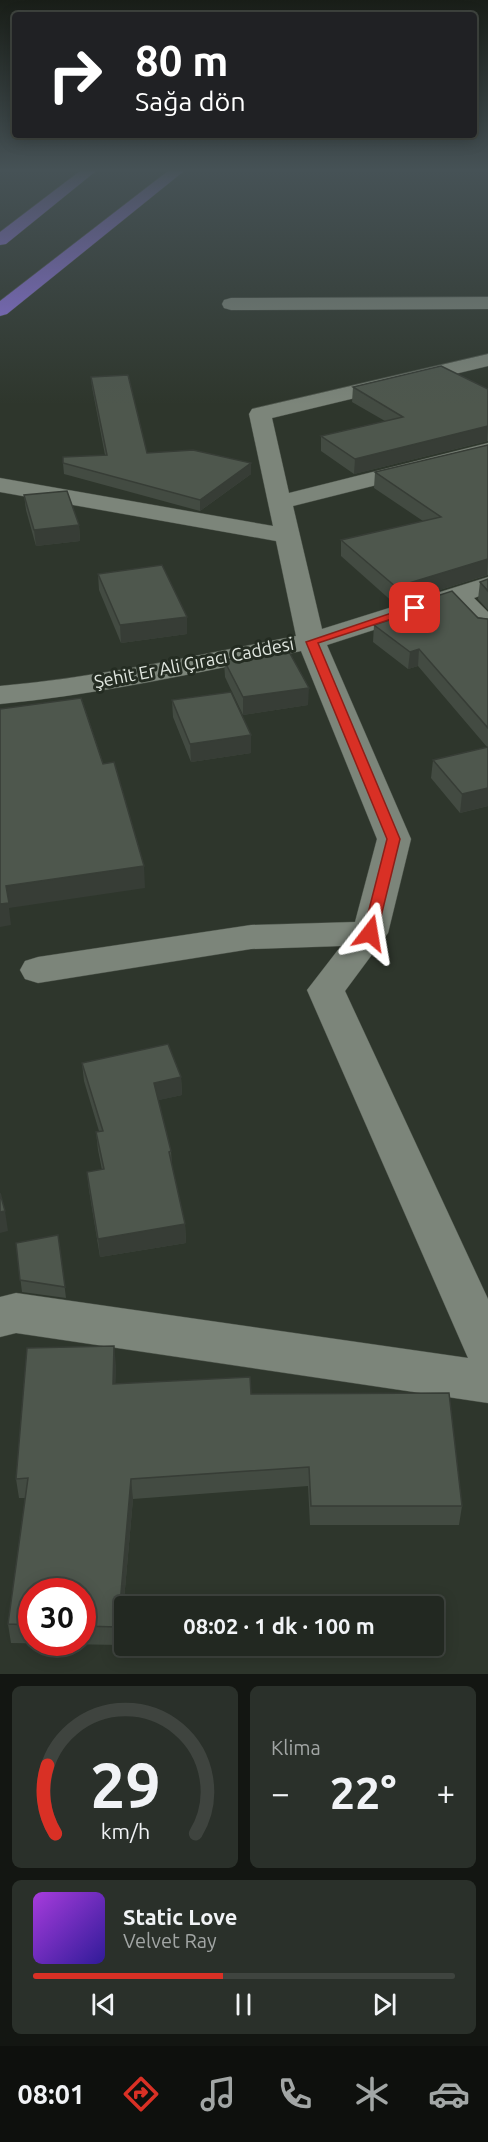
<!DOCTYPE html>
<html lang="tr">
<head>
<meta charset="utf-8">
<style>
	:root { --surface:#222821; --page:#2a302a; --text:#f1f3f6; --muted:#a2a6a5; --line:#3f443f; --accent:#d93025 }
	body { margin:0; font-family:Ubuntu,sans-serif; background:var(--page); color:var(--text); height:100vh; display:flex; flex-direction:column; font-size:22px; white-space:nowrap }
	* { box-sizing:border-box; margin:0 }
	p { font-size:20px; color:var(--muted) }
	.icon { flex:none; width:33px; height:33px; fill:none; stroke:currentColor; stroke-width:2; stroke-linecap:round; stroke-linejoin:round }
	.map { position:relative; height:1674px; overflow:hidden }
	.panel { display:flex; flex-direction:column; gap:12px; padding:12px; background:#131612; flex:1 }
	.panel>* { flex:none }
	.hud { position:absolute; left:12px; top:12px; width:465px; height:126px; border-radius:6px; box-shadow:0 3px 15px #0003,0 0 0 2px var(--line); background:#202124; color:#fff; overflow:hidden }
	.speed { position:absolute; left:18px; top:1578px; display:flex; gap:12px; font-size:30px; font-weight:700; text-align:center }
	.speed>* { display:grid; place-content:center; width:78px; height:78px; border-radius:50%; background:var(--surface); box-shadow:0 3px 15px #0003,0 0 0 2px var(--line); line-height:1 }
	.speed .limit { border:9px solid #d22; background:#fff; color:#111 }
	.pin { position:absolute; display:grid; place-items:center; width:51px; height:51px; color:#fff; margin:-26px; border-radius:12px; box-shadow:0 3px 9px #0006 }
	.me { position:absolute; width:66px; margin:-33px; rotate:14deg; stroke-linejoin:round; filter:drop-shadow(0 0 4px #0008) }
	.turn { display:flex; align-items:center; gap:21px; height:126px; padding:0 24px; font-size:27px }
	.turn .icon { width:78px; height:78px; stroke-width:2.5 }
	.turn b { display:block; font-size:42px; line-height:51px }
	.big { font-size:45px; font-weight:700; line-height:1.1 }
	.panel .tile { flex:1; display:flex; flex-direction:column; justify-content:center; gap:9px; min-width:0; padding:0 21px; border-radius:9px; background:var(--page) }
	.panel .dial { align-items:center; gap:0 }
	.dial svg { height:156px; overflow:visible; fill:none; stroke:var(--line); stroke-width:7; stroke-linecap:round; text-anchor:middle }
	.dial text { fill:var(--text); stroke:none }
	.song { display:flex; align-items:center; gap:18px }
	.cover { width:72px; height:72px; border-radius:9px; background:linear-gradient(135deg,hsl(280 70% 55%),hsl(250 70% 35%)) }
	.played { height:6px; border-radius:3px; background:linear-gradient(90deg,var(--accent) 45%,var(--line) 45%) }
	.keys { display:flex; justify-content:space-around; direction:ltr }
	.heat { display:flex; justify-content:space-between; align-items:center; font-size:33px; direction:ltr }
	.panel .tiles { flex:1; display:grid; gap:12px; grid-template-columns:1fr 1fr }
	.tile:last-child { grid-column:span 2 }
	.trip { position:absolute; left:114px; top:1596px; width:330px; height:60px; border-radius:6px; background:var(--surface); box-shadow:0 3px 15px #0003,0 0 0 2px var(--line); font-weight:700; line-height:60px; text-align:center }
	.tabs { display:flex; height:96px; justify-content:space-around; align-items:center; background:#0e100d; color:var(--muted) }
	.tabs .icon { width:42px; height:42px }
	.tabs .selected { color:var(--accent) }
	.tabs b { font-size:27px; color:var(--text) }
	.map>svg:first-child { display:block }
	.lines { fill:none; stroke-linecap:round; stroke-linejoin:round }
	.minor-casing { stroke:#4b5249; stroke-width:1 }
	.highway-casing { stroke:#4b5249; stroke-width:1 }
	.minor { fill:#7c857a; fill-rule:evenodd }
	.highway { fill:#8f73e3; fill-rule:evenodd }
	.wall { fill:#434b42; fill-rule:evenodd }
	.shaded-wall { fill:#373d36 }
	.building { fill:#4e574d; stroke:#373d36; stroke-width:1.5 }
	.route { fill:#d93025; stroke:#8d1f18; stroke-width:1.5 }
	.labels { text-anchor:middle; stroke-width:6; stroke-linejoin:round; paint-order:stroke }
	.street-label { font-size:18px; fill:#e1e7e0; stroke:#242c22 }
</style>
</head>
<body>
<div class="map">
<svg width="488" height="1674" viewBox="0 0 488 1674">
	<rect width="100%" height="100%" fill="#2e362c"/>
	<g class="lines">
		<defs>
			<g id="minor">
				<polygon points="488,297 488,309 231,310 224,308 222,304 224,300 231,298"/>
				<path d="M488 354V366L272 418 289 493 488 443V457L293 506 322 629 488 577V593L474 598 488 612V635L478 633 451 605 327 645 411 839 388 933 345 991 488 1299V1403L16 1333 0 1337V1297L16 1293 468 1358 307 990 341 946 251 949 38 983 25 979 20 970 25 961 38 957 251 925 355 922 377 839 301 651C201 672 102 694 0 704V686C100 677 198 655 296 636L276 541 0 492V478L273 526 249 414 252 409Z"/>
			</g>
			<g id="highway">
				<polygon points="80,171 96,171 6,244 0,245 0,232"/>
				<polygon points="168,171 184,171 7,314 0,316 0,301"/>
			</g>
		</defs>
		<use href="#minor" class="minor-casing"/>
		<use href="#highway" class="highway-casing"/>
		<use href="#minor" class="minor"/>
		<use href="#highway" class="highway"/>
	</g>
	<g class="wall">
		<polygon points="91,377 147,453 251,463 251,474 200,511 64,474 63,463 105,455 92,387"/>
		<polygon points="353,387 488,389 488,441 354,474 321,451 321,436 385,421 352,402"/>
		<polygon points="488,445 488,575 395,604 341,556 341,540 423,521 374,488 375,472"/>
		<polygon points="24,495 79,525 80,541 36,546 26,510"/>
		<polygon points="98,574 187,617 187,634 121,643 99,590"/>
		<polygon points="488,579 488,610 478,599 480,582"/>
		<polygon points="415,603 488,619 488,806 460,813 431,778 433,760 487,747 418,666 408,669 373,642 374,625 414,612"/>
		<polygon points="224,660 308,705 243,715 225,677"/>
		<polygon points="172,700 251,735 251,753 191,762 173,717"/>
		<polygon points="82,1063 181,1077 182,1095 158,1100 171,1151 172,1166 185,1224 186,1243 100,1257 89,1190 87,1172 102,1170 98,1150 96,1132 99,1131 84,1081"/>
		<polygon points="58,1235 66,1298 22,1292 16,1243"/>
		<path d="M116 1365 115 1384 251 1394 462 1506 459 1525H310L308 1486 133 1499 120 1645 11 1643 8 1624 25 1498H19L16 1479ZM32 1592H82V1642H32Z"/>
	</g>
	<g class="shaded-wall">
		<polygon points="488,426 487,441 354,474 355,459"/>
		<polygon points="251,463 251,474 200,511 200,500"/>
		<polygon points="79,525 80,541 36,546 34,530"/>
		<polygon points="488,559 487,575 395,604 396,587"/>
		<polygon points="187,617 187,634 121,643 120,625"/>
		<polygon points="419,649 418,666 408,669 410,652"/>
		<polygon points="309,688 308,705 243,715 243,697"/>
		<polygon points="251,735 251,753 191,762 190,744"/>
		<polygon points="488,788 488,806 460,813 462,794"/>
		<polygon points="144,866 145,888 9,908 11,925 0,927 0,904 6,886"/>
		<polygon points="181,1077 182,1095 155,1101 154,1083"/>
		<polygon points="5,1211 8,1231 0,1233 0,1212"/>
		<polygon points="185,1224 186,1243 100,1257 98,1239"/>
		<polygon points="114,1346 116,1365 115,1404 113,1384"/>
		<polygon points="131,1479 133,1499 120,1645 118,1627"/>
	</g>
	<g class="building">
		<polygon points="441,366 488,389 488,426 355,459 321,436 403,417 353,387"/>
		<polygon points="128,375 147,453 193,450 251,463 200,500 63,463 63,457 107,455 91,377"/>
		<polygon points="488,445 488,559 396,587 341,540 441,517 375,472"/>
		<polygon points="67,491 79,525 34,530 24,495"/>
		<polygon points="162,565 187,617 120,625 98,574"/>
		<polygon points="488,579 488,591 480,582"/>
		<polygon points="452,591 478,618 488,619 488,728 419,649 410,652 374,625 423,609 415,603"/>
		<polygon points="288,650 309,688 243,697 224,660"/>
		<polygon points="231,692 251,735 190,744 172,700"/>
		<polygon points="81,698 103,764 114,762 144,866 6,886 9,903 0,904 0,709"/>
		<polygon points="488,747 488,788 462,794 433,760"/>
		<polygon points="168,1044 181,1077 154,1083 171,1151 169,1152 185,1224 98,1239 87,1172 104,1169 96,1132 103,1131 82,1063"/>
		<polygon points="0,1193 5,1211 0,1212"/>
		<polygon points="58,1235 65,1287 20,1280 16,1243"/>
		<polygon points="114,1346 113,1384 250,1377 251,1394 449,1393 462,1506 311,1506 309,1467 131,1479 118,1627 82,1626 82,1592 32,1592 32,1625 8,1624 28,1478 16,1479 27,1348"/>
	</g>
	<linearGradient id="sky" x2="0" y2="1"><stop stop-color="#191e18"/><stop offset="0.42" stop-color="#465256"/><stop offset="1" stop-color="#465256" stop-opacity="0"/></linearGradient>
	<rect width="488" height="405" fill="url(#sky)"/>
	<polygon class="route" points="415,605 420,608 419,610 318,643 400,839 377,933 370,938 363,933 387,839 306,642"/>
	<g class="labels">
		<g class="street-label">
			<text transform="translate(194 663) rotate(-11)" y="6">Şehit Er Ali Çıracı Caddesi</text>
		</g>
	</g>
</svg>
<div class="speed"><div class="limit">30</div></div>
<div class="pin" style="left:415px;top:608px;background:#d93025"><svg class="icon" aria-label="arrive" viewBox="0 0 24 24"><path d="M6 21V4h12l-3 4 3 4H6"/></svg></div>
<svg class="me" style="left:370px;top:933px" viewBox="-20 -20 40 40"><path d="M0-17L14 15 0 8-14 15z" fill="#d93025" stroke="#fff" stroke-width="4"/></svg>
<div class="trip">08:02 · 1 dk · 100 m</div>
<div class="hud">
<div class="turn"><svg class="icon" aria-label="right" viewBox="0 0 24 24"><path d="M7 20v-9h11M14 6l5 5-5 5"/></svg><div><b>80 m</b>Sağa dön</div></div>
</div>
</div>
<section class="panel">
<div class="tiles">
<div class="tile dial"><svg viewBox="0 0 100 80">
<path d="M14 69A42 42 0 1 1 86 69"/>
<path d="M14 69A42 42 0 0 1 10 34" stroke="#d93025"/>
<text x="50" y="56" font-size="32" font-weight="700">29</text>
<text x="50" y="72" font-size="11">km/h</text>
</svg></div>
<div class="tile"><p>Klima</p>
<div class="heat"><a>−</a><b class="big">22°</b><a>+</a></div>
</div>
<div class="tile">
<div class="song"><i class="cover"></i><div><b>Static Love</b><p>Velvet Ray</p></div></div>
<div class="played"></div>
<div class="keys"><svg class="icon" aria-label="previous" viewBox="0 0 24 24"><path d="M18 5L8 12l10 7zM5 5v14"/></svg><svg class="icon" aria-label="pause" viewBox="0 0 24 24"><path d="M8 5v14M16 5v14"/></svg><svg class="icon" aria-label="next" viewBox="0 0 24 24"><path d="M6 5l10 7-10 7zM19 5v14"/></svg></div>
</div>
</div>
</section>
<nav class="tabs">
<b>08:01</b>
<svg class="icon selected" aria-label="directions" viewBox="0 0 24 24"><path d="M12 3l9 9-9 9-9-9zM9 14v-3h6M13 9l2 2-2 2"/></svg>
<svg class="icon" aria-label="music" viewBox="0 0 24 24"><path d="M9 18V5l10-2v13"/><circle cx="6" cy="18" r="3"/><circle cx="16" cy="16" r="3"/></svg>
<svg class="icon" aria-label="phone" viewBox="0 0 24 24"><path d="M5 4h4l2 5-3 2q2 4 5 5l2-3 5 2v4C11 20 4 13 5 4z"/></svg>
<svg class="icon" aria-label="climate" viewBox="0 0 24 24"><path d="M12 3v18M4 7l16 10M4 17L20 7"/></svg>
<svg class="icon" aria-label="car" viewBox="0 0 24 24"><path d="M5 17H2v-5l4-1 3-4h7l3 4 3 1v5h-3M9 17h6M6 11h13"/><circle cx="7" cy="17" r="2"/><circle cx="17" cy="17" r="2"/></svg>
</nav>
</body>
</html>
